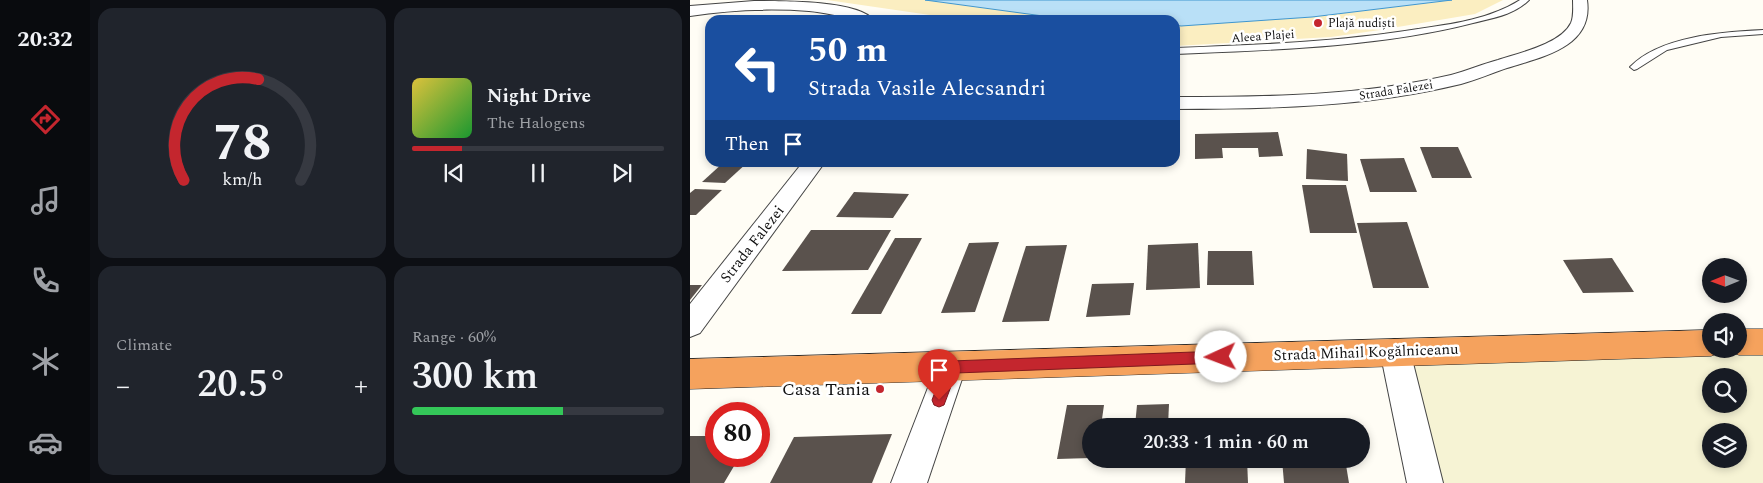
<!DOCTYPE html>
<html lang="en">
<head>
<meta charset="utf-8">
<style>
	:root { --surface:#171b24; --page:#20242c; --text:#f1f3f6; --muted:#9ea1a6; --line:#363941; --accent:#c4262e }
	body { margin:0; font-family:Spectral,serif; background:var(--page); color:var(--text); height:100vh; display:flex; flex-direction:column; font-size:19px; white-space:nowrap }
	* { box-sizing:border-box; margin:0 }
	p { font-size:16px; color:var(--muted) }
	.icon { flex:none; width:28px; height:28px; fill:none; stroke:currentColor; stroke-width:2; stroke-linecap:round; stroke-linejoin:round }
	.map { position:relative; flex:1; overflow:hidden }
	.drawer { display:flex; flex-direction:column; gap:8px; padding:8px; background:#0d0f14; width:600px }
	.drawer>* { flex:none }
	.hud { position:absolute; left:15px; top:15px; width:475px; height:152px; border-radius:15px; box-shadow:0 2px 8px #0003; background:#1a4fa0; color:#fff; overflow:hidden }
	.needle { width:32px; rotate:269deg }
	.fabs { position:absolute; left:1012px; top:258px; display:grid; gap:10px }
	.fabs a { display:grid; place-items:center; width:45px; height:45px; border-radius:50%; background:var(--surface); box-shadow:0 2px 8px #0003; font-size:25px }
	.speed { position:absolute; left:15px; top:402px; display:flex; gap:10px; font-size:25px; font-weight:700; text-align:center }
	.speed>* { display:grid; place-content:center; width:65px; height:65px; border-radius:50%; background:var(--surface); box-shadow:0 2px 8px #0003; line-height:1 }
	.speed .limit { border:8px solid #d22; background:#fff; color:#111 }
	.pin { position:absolute; display:grid; place-items:center; width:42px; height:42px; color:#fff; margin:-51px -21px; border-radius:50% 50% 50% 0; rotate:-45deg; box-shadow:0 0 5px #0007 }
	.pin .icon { rotate:45deg }
	.me { position:absolute; width:55px; margin:-28px; rotate:268deg; stroke-linejoin:round; filter:drop-shadow(0 0 4px #0008) }
	.turn { display:flex; align-items:center; gap:18px; height:105px; padding:0 20px; font-size:22px }
	.turn .icon { width:65px; height:65px; stroke-width:2.5 }
	.turn b { display:block; font-size:35px; line-height:42px }
	.then { display:flex; align-items:center; height:48px; padding:0 20px; background:#0003; gap:10px; font-size:19px }
	.big { font-size:38px; font-weight:600; line-height:1.1 }
	.drawer .widget { flex:1; display:flex; flex-direction:column; justify-content:center; gap:8px; min-width:0; padding:0 18px; border-radius:15px; background:var(--page) }
	.drawer .dial { align-items:center; gap:0 }
	.dial svg { height:130px; overflow:visible; fill:none; stroke:var(--line); stroke-width:7; stroke-linecap:round; text-anchor:middle }
	.dial text { fill:var(--text); stroke:none }
	.song { display:flex; align-items:center; gap:15px }
	.cover { width:60px; height:60px; border-radius:8px; background:linear-gradient(135deg,hsl(50 70% 55%),hsl(130 70% 35%)) }
	.played { height:5px; border-radius:2px; background:linear-gradient(90deg,var(--accent) 20%,var(--line) 20%) }
	.keys { display:flex; justify-content:space-around; direction:ltr }
	.heat { display:flex; justify-content:space-between; align-items:center; font-size:28px; direction:ltr }
	.charge { height:8px; border-radius:4px; background:linear-gradient(90deg,#34c759 60%,var(--line) 0) }
	.drawer .tiles { flex:1; display:grid; gap:8px; grid-template-columns:repeat(2,1fr) }
	.trip { position:absolute; left:392px; top:418px; width:288px; height:50px; border-radius:25px; background:var(--surface); box-shadow:0 2px 8px #0003; font-weight:600; line-height:50px; text-align:center }
	main { display:flex; flex:1; min-height:0 }
	.dock { display:flex; flex-direction:column; width:90px; justify-content:space-around; align-items:center; background:#090b0e; color:var(--muted) }
	.dock .icon { width:35px; height:35px }
	.dock .active { color:var(--accent) }
	.dock b { font-size:22px; color:var(--text) }
	.map>svg:first-child { display:block }
	.farmland { fill:#f6f3d4; fill-rule:evenodd }
	.sand { fill:#fbeec1 }
	.water { fill:#b9e0f7; stroke:#3f96cf }
	.building { fill:#5a524d }
	.lines { fill:none; stroke-linecap:round; stroke-linejoin:round }
	.lane-casing { stroke:#444; stroke-width:2 }
	.street-casing { stroke:#444; stroke-width:2 }
	.highway-casing { stroke:#222; stroke-width:1 }
	.lane { fill:#fff; fill-rule:evenodd }
	.street { fill:#fff; fill-rule:evenodd }
	.highway { fill:#f5a25d; fill-rule:evenodd }
	.route { fill:#c4262e; stroke:#7f191e }
	.poi-dot { fill:#c4262e; stroke:#fff; stroke-width:2 }
	.labels { text-anchor:middle; stroke-width:5; stroke-linejoin:round; paint-order:stroke }
	.far-poi-label { font-size:12px; fill:#111; stroke:#fff; text-anchor:start }
	.far-street-label { font-size:12px; fill:#111; stroke:#fff }
	.street-label { font-size:15px; fill:#111; stroke:#fff }
	.near-poi-label { font-size:18px; fill:#111; stroke:#fff; text-anchor:end }
</style>
</head>
<body>
<main>
<nav class="dock">
<b>20:32</b>
<svg class="icon active" aria-label="directions" viewBox="0 0 24 24"><path d="M12 3l9 9-9 9-9-9zM9 14v-3h6M13 9l2 2-2 2"/></svg>
<svg class="icon" aria-label="music" viewBox="0 0 24 24"><path d="M9 18V5l10-2v13"/><circle cx="6" cy="18" r="3"/><circle cx="16" cy="16" r="3"/></svg>
<svg class="icon" aria-label="phone" viewBox="0 0 24 24"><path d="M5 4h4l2 5-3 2q2 4 5 5l2-3 5 2v4C11 20 4 13 5 4z"/></svg>
<svg class="icon" aria-label="climate" viewBox="0 0 24 24"><path d="M12 3v18M4 7l16 10M4 17L20 7"/></svg>
<svg class="icon" aria-label="car" viewBox="0 0 24 24"><path d="M5 17H2v-5l4-1 3-4h7l3 4 3 1v5h-3M9 17h6M6 11h13"/><circle cx="7" cy="17" r="2"/><circle cx="17" cy="17" r="2"/></svg>
</nav>
<section class="drawer">
<div class="tiles">
<div class="widget dial"><svg viewBox="0 0 100 80">
<path d="M14 69A42 42 0 1 1 86 69"/>
<path d="M14 69A42 42 0 0 1 60 7" stroke="#c4262e"/>
<text x="50" y="56" font-size="32" font-weight="700">78</text>
<text x="50" y="72" font-size="11">km/h</text>
</svg></div>
<div class="widget">
<div class="song"><i class="cover"></i><div><b>Night Drive</b><p>The Halogens</p></div></div>
<div class="played"></div>
<div class="keys"><svg class="icon" aria-label="previous" viewBox="0 0 24 24"><path d="M18 5L8 12l10 7zM5 5v14"/></svg><svg class="icon" aria-label="pause" viewBox="0 0 24 24"><path d="M8 5v14M16 5v14"/></svg><svg class="icon" aria-label="next" viewBox="0 0 24 24"><path d="M6 5l10 7-10 7zM19 5v14"/></svg></div>
</div>
<div class="widget"><p>Climate</p>
<div class="heat"><a>−</a><b class="big">20.5°</b><a>+</a></div>
</div>
<div class="widget"><p>Range · 60%</p><b class="big">300 km</b><div class="charge"></div></div>
</div>
</section>
<div class="map">
<svg width="1073" height="483" viewBox="0 0 1073 483">
	<rect width="100%" height="100%" fill="#fffdf5"/>
	<path class="farmland" d="M1049 342H1073V483H735L705 351 1021 343V349H1049ZM1021 376H1049V404H1021ZM1021 431H1049V459H1021Z"/>
	<g class="sand">
		<polygon points="137,0 235,0 392,20 263,20 240,15"/>
		<polygon points="762,0 813,0 785,14 690,30 641,37 485,46 485,25 622,17"/>
	</g>
	<polygon class="water" points="235,0 762,0 622,17 491,26 485,25 485,20 375,19"/>
	<g class="building">
		<polygon points="88,17 111,17 107,20 84,20"/>
		<polygon points="588,132 593,156 569,157 568,148 532,148 533,158 505,159 505,134"/>
		<polygon points="730,147 768,147 782,178 742,178"/>
		<polygon points="617,149 657,154 658,181 616,179"/>
		<polygon points="714,158 727,192 680,192 670,159"/>
		<polygon points="34,162 58,162 35,183 12,182"/>
		<polygon points="612,185 656,185 667,233 620,233"/>
		<polygon points="5,189 32,190 6,215 0,215 0,193"/>
		<polygon points="164,192 219,194 203,218 146,217"/>
		<polygon points="717,222 739,288 683,288 667,223"/>
		<polygon points="121,230 201,230 178,270 92,271"/>
		<polygon points="205,238 232,238 191,314 161,314"/>
		<polygon points="309,242 285,312 251,313 279,243"/>
		<polygon points="508,243 510,288 456,290 458,245"/>
		<polygon points="377,245 359,321 312,322 336,246"/>
		<polygon points="518,251 562,251 564,285 517,285"/>
		<polygon points="922,258 944,292 893,293 873,260"/>
		<polygon points="444,283 440,315 396,317 402,284"/>
		<polygon points="0,285 12,285 0,300"/>
		<polygon points="479,404 478,426 445,426 447,405"/>
		<polygon points="377,405 414,405 411,426 401,426 401,458 367,459"/>
		<polygon points="202,434 182,483 80,483 104,437"/>
		<polygon points="0,436 26,436 26,456 50,456 34,483 0,483"/>
		<polygon points="496,459 557,459 558,483 495,483"/>
		<polygon points="592,459 655,459 659,483 594,483"/>
	</g>
	<g class="lines">
		<defs>
			<g id="lane">
				<path d="M830 0H839C824 15 803 18 783 23 690 47 582 50 485 54V48C566 45 648 42 728 29 763 24 800 19 830 0Z"/>
				<path d="M1073 30V34L1031 37 977 50 947 69 944 70 940 67C970 36 1032 32 1073 30Z"/>
			</g>
			<g id="street">
				<path d="M883 0H897C904 47 852 57 817 68 802 73 786 80 771 84 677 107 581 109 485 109V97C577 97 671 96 761 75 777 71 792 64 808 60 829 53 871 44 881 23 884 16 883 7 883 0Z"/>
				<path d="M64 1C88 1 169 0 183 20 161 20 141 13 119 11 79 8 39 10 0 16V6Z"/>
				<polygon points="113,162 135,162 10,333 0,337 0,304"/>
				<polygon points="705,339 715,342 720,351 753,483 717,483 690,351 695,342"/>
				<polygon points="261,354 272,358 276,367 237,483 201,483 246,367 250,358"/>
			</g>
			<g id="highway">
				<polygon points="1049,329 1073,329 1073,355 1049,355 1038,351 1036,349 1049,349"/>
				<polygon points="1021,330 1021,349 1034,349 1032,352 1021,356 0,389 0,359"/>
			</g>
		</defs>
		<use href="#lane" class="lane-casing"/>
		<use href="#street" class="street-casing"/>
		<use href="#highway" class="highway-casing"/>
		<use href="#lane" class="lane"/>
		<use href="#street" class="street"/>
		<use href="#highway" class="highway"/>
	</g>
	<polygon class="route" points="531,351 536,353 538,357 536,361 531,363 266,373 254,405 249,407 244,405 242,400 256,363 261,361"/>
	<g class="poi-dot">
		<circle cx="628" cy="23" r="5"/>
		<circle cx="190" cy="389" r="5"/>
	</g>
	<g class="labels">
		<g class="far-poi-label">
			<text x="638" y="27">Plajă nudiști</text>
		</g>
		<g class="far-street-label">
			<text transform="translate(573 36) rotate(-4)" y="4">Aleea Plajei</text>
			<text transform="translate(706 90) rotate(-9)" y="4">Strada Falezei</text>
		</g>
		<g class="street-label">
			<text transform="translate(62 244) rotate(-52)" y="5">Strada Falezei</text>
			<text transform="translate(676 352) rotate(-2)" y="5">Strada Mihail Kogălniceanu</text>
		</g>
		<g class="near-poi-label">
			<text x="180" y="395">Casa Tania</text>
		</g>
	</g>
</svg>
<div class="fabs">
<a><svg class="needle" viewBox="-14 -14 28 28"><path d="M0-13l5 13h-10z" fill="#e53935"/><path d="M0 13l5-13h-10z" fill="#9ea1a6"/></svg></a>
<a><svg class="icon" aria-label="sound" viewBox="0 0 24 24"><path d="M4 9h4l5-4v14l-5-4H4zM17 9q2 3 0 6"/></svg></a>
<a><svg class="icon" aria-label="search" viewBox="0 0 24 24"><circle cx="10" cy="10" r="6"/><path d="M15 15l6 6"/></svg></a>
<a><svg class="icon" aria-label="layers" viewBox="0 0 24 24"><path d="M12 4l9 5-9 5-9-5zM3 14l9 5 9-5"/></svg></a>
</div>
<div class="speed"><div class="limit">80</div></div>
<div class="pin" style="left:249px;top:400px;background:#d93025"><svg class="icon" aria-label="arrive" viewBox="0 0 24 24"><path d="M6 21V4h12l-3 4 3 4H6"/></svg></div>
<svg class="me" style="left:531px;top:357px" viewBox="-20 -20 40 40"><circle r="19" fill="#fff"/><path d="M0-13L10 11 0 6-10 11z" fill="#c4262e"/></svg>
<div class="trip">20:33 · 1 min · 60 m</div>
<div class="hud">
<div class="turn"><svg class="icon" aria-label="left" viewBox="0 0 24 24"><path d="M17 20v-9H6M10 6l-5 5 5 5"/></svg><div><b>50 m</b>Strada Vasile Alecsandri</div></div>
<div class="then">Then<svg class="icon" aria-label="arrive" viewBox="0 0 24 24"><path d="M6 21V4h12l-3 4 3 4H6"/></svg></div>
</div>
</div>
</main>
</body>
</html>
